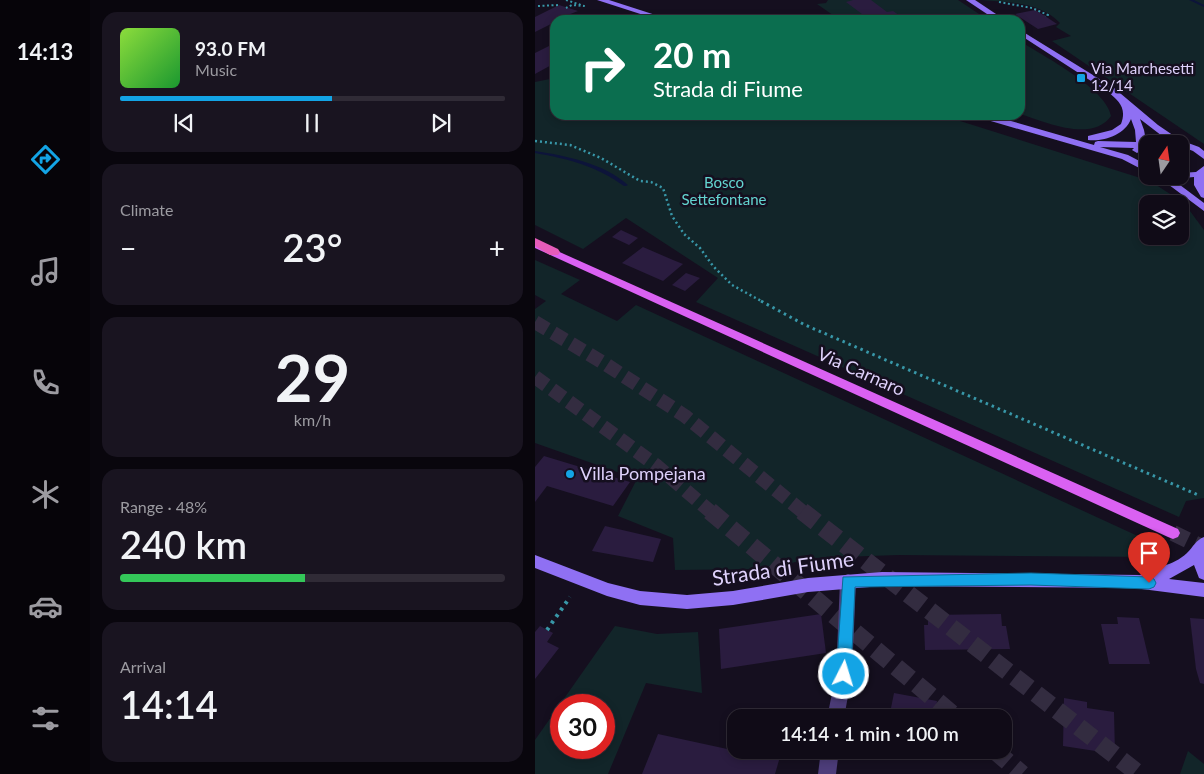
<!DOCTYPE html>
<html lang="en">
<head>
<meta charset="utf-8">
<style>
	:root { --surface:#100b17; --page:#191420; --text:#f1f3f6; --muted:#9c9ba1; --line:#302b36; --accent:#13a4e5 }
	body { margin:0; font-family:Lato,sans-serif; background:var(--page); color:var(--text); height:100vh; display:flex; flex-direction:column; font-size:19px; white-space:nowrap }
	* { box-sizing:border-box; margin:0 }
	p { font-size:16px; color:var(--muted) }
	.icon { flex:none; width:28px; height:28px; fill:none; stroke:currentColor; stroke-width:2; stroke-linecap:round; stroke-linejoin:round }
	.map { position:relative; flex:1; overflow:hidden }
	.panel { display:flex; flex-direction:column; gap:12px; padding:12px; background:#09060d; width:445px }
	.panel>* { flex:none }
	.hud { position:absolute; left:15px; top:15px; width:475px; height:105px; border-radius:15px; box-shadow:0 2px 8px #0003,0 0 0 1px var(--line); background:#0b6e4f; color:#fff; overflow:hidden }
	.needle { width:32px; rotate:13deg }
	.controls { position:absolute; left:604px; top:135px; display:grid; gap:10px }
	.controls a { display:grid; place-items:center; width:50px; height:50px; border-radius:10px; background:var(--surface); box-shadow:0 2px 8px #0003,0 0 0 1px var(--line); font-size:25px }
	.speed { position:absolute; left:15px; top:694px; display:flex; gap:10px; font-size:25px; font-weight:700; text-align:center }
	.speed>* { display:grid; place-content:center; width:65px; height:65px; border-radius:50%; background:var(--surface); box-shadow:0 2px 8px #0003,0 0 0 1px var(--line); line-height:1 }
	.speed .limit { border:8px solid #d22; background:#fff; color:#111 }
	.pin { position:absolute; display:grid; place-items:center; width:42px; height:42px; color:#fff; margin:-51px -21px; border-radius:50% 50% 50% 0; rotate:-45deg; box-shadow:0 0 5px #0007 }
	.pin .icon { rotate:45deg }
	.me { position:absolute; width:55px; margin:-28px; rotate:5deg; stroke-linejoin:round; filter:drop-shadow(0 0 4px #0008) }
	.turn { display:flex; align-items:center; gap:18px; height:105px; padding:0 20px; font-size:22px }
	.turn .icon { width:65px; height:65px; stroke-width:2.5 }
	.turn b { display:block; font-size:35px; line-height:42px }
	.big { font-size:38px; font-weight:600; line-height:1.1 }
	.panel .widget { flex:1; display:flex; flex-direction:column; justify-content:center; gap:8px; min-width:0; padding:0 18px; border-radius:15px; background:var(--page) }
	.panel .dial { align-items:center; gap:0 }
	.dial b { font-size:65px; line-height:1 }
	.song { display:flex; align-items:center; gap:15px }
	.cover { width:60px; height:60px; border-radius:8px; background:linear-gradient(135deg,hsl(90 70% 55%),hsl(130 70% 35%)) }
	.played { height:5px; border-radius:2px; background:linear-gradient(90deg,var(--accent) 55%,var(--line) 55%) }
	.keys { display:flex; justify-content:space-around; direction:ltr }
	.heat { display:flex; justify-content:space-between; align-items:center; font-size:28px; direction:ltr }
	.charge { height:8px; border-radius:4px; background:linear-gradient(90deg,#34c759 48%,var(--line) 0) }
	.trip { position:absolute; left:192px; top:709px; width:285px; height:50px; border-radius:15px; background:var(--surface); box-shadow:0 2px 8px #0003,0 0 0 1px var(--line); font-weight:600; line-height:50px; text-align:center }
	main { display:flex; flex:1; min-height:0 }
	.menu { display:flex; flex-direction:column; width:90px; justify-content:space-around; align-items:center; background:#060409; color:var(--muted) }
	.menu .icon { width:35px; height:35px }
	.menu .current { color:var(--accent) }
	.menu b { font-size:22px; color:var(--text) }
	.map>svg:first-child { display:block }
	.green { fill:#122529; fill-rule:evenodd }
	.lines { fill:none; stroke-linecap:round; stroke-linejoin:round }
	.stream { fill:#0d143a; fill-rule:evenodd }
	.building { fill:#2a1c3f }
	.primary-tunnel { stroke:#332c40; stroke-width:16; stroke-dasharray:16 8; stroke-linecap:butt }
	.trunk-tunnel-far1 { stroke:#332c40; stroke-width:14; stroke-dasharray:14 7; stroke-linecap:butt }
	.trunk-tunnel { stroke:#332c40; stroke-width:18; stroke-dasharray:18 9; stroke-linecap:butt }
	.path-far3 { stroke:#3897a8; stroke-width:2; stroke-dasharray:2 2.5; stroke-linecap:butt }
	.path-far2 { stroke:#3897a8; stroke-width:2.5; stroke-dasharray:2 3; stroke-linecap:butt }
	.path-far1 { stroke:#3897a8; stroke-width:3; stroke-dasharray:2.5 4; stroke-linecap:butt }
	.path { stroke:#3897a8; stroke-width:4; stroke-dasharray:3 5; stroke-linecap:butt }
	.minor { fill:#4d3d7a; fill-rule:evenodd }
	.secondary { fill:#8f70f3; fill-rule:evenodd }
	.primary { fill:#da61f2; fill-rule:evenodd }
	.trunk { fill:#e65cb9; fill-rule:evenodd }
	.route { fill:#13a4e5; stroke:#0c6b95 }
	.poi-dot { fill:#13a4e5; stroke:#150f1f; stroke-width:2 }
	.labels { text-anchor:middle; stroke-width:5; stroke-linejoin:round; paint-order:stroke }
	.far-poi-label { font-size:15px; fill:#ded1fb; stroke:#150f1f; text-anchor:start }
	.far-park-label { font-size:15px; fill:#63d4d0; stroke:#150f1f }
	.street-label { font-size:18px; fill:#ded1fb; stroke:#150f1f }
	.poi-label { font-size:18px; fill:#ded1fb; stroke:#150f1f; text-anchor:start }
	.near-street-label { font-size:21px; fill:#ded1fb; stroke:#150f1f }
</style>
</head>
<body>
<main>
<nav class="menu">
<b>14:13</b>
<svg class="icon current" aria-label="directions" viewBox="0 0 24 24"><path d="M12 3l9 9-9 9-9-9zM9 14v-3h6M13 9l2 2-2 2"/></svg>
<svg class="icon" aria-label="music" viewBox="0 0 24 24"><path d="M9 18V5l10-2v13"/><circle cx="6" cy="18" r="3"/><circle cx="16" cy="16" r="3"/></svg>
<svg class="icon" aria-label="phone" viewBox="0 0 24 24"><path d="M5 4h4l2 5-3 2q2 4 5 5l2-3 5 2v4C11 20 4 13 5 4z"/></svg>
<svg class="icon" aria-label="climate" viewBox="0 0 24 24"><path d="M12 3v18M4 7l16 10M4 17L20 7"/></svg>
<svg class="icon" aria-label="car" viewBox="0 0 24 24"><path d="M5 17H2v-5l4-1 3-4h7l3 4 3 1v5h-3M9 17h6M6 11h13"/><circle cx="7" cy="17" r="2"/><circle cx="17" cy="17" r="2"/></svg>
<svg class="icon" aria-label="filters" viewBox="0 0 24 24"><path d="M4 7h16M4 17h16"/><circle cx="9" cy="7" r="2"/><circle cx="15" cy="17" r="2"/></svg>
</nav>
<section class="panel">
<div class="widget">
<div class="song"><i class="cover"></i><div><b>93.0 FM</b><p>Music</p></div></div>
<div class="played"></div>
<div class="keys"><svg class="icon" aria-label="previous" viewBox="0 0 24 24"><path d="M18 5L8 12l10 7zM5 5v14"/></svg><svg class="icon" aria-label="pause" viewBox="0 0 24 24"><path d="M8 5v14M16 5v14"/></svg><svg class="icon" aria-label="next" viewBox="0 0 24 24"><path d="M6 5l10 7-10 7zM19 5v14"/></svg></div>
</div>
<div class="widget"><p>Climate</p>
<div class="heat"><a>−</a><b class="big">23°</b><a>+</a></div>
</div>
<div class="widget dial"><b>29</b><p>km/h</p></div>
<div class="widget"><p>Range · 48%</p><b class="big">240 km</b><div class="charge"></div></div>
<div class="widget"><p>Arrival</p><b class="big">14:14</b></div>
</section>
<div class="map">
<svg width="669" height="774" viewBox="0 0 669 774">
	<rect width="100%" height="100%" fill="#150f1f"/>
	<g class="green">
		<polygon points="293,0 423,0 453,20 305,20 282,4 291,3"/>
		<path d="M446 0H669V144L517 41 536 36 521 27 525 23C504 1 475 3 446 0Z"/>
		<path d="M485 41C508 56 572 89 576 116 557 143 510 122 485 114Z"/>
		<path d="M20 78V115H406L615 181 649 203 669 230V498L651 501 644 517 161 302 183 278 91 218 48 249 0 225V82ZM612 204H645V236H612Z"/>
		<polygon points="0,260 45,280 26,294 82,321 101,305 631,549 629,557 363,555 278,558 230,569 140,570 138,538 83,516 102,479 0,443 0,309 11,301 0,295"/>
		<path d="M80 626 122 634 163 632 167 693 111 683 73 774H0V740ZM26 705H69V748H26Z"/>
		<polygon points="653,751 669,764 669,774 645,774"/>
	</g>
	<g class="lines">
		<g class="stream">
			<polygon points="654,0 659,0 669,5 669,7"/>
			<path d="M0 151C32 156 68 163 93 185L91 186H89C61 166 34 159 0 153Z"/>
		</g>
	</g>
	<g class="building">
		<polygon points="318,0 336,0 352,12 358,11 365,16 335,20 311,2"/>
		<polygon points="24,5 43,11 20,20 20,22 0,32 0,17"/>
		<polygon points="500,10 510,16 522,24 503,29 480,14"/>
		<polygon points="20,43 20,63 0,74 0,53"/>
		<polygon points="86,230 103,238 94,245 77,237"/>
		<polygon points="108,247 138,260 148,264 128,281 87,263"/>
		<polygon points="151,273 165,278 150,291 137,285"/>
		<polygon points="9,456 95,482 78,506 12,486 0,502 0,467"/>
		<polygon points="70,526 126,539 118,562 57,551"/>
		<polygon points="286,614 291,653 186,669 184,629"/>
		<polygon points="466,614 467,626 471,626 475,649 390,650 389,625 393,625 393,615"/>
		<polygon points="582,617 604,618 615,664 574,664 566,624 583,624"/>
		<polygon points="655,618 669,619 669,684 665,683 661,669"/>
		<polygon points="5,626 18,633 12,642 24,648 0,679 0,632"/>
		<polygon points="359,693 402,701 400,718 334,718 336,709 355,713"/>
		<polygon points="529,698 552,702 552,708 579,712 580,754 528,746"/>
		<polygon points="123,734 206,752 247,750 240,774 107,774"/>
	</g>
	<g class="lines">
		<polyline class="primary-tunnel" points="638,533 669,548"/>
		<g class="trunk-tunnel-far1">
			<polyline points="0,322 72,365 150,416 268,512"/>
			<polyline points="0,377 122,466 176,512"/>
		</g>
		<g class="trunk-tunnel">
			<polyline points="175,511 422,718"/>
			<polyline points="267,511 604,774"/>
			<polyline points="459,750 487,774"/>
		</g>
		<g class="path-far3">
			<polyline points="31,0 49,6 37,5 31,8"/>
			<polyline points="464,2 497,8 513,15 510,16"/>
			<polyline points="3,6 24,5"/>
		</g>
		<polyline class="path-far2" points="0,141 35,145 66,158 105,181 116,182 128,188 137,216 149,234 165,248 178,266 197,285 228,302"/>
		<polyline class="path-far1" points="226,301 270,325 663,495"/>
		<polyline class="path" points="12,630 35,597"/>
		<g class="minor">
			<polygon points="313,574 318,576 321,581 317,674 309,718 292,718 301,674 305,581 308,576"/>
			<polygon points="286,750 304,750 301,774 283,774"/>
		</g>
		<g class="secondary">
			<polygon points="62,0 74,0 136,20 124,20"/>
			<polygon points="431,0 440,0 470,20 461,20"/>
			<path d="M485 30 579 88 623 125 645 140 664 147 669 151V159L658 151 645 146V144H612V146L602 153 597 150 599 148 565 147 593 155 612 165V172L587 159 442 117 441 115H455L559 145 560 142 563 141 601 142 600 130 596 119C590 135 568 142 553 140V136L577 130 586 124C592 108 584 101 573 92L485 35ZM605 119 631 139 619 138 611 141 609 130Z"/>
			<polygon points="669,166 669,198 666,197 659,185 659,177 637,179 669,203 669,211 622,176 645,176 645,173 661,172"/>
			<path d="M669 537V580L664 578 659 565 634 579 669 583V597L599 588 347 586 273 592 198 605 152 609 105 605 72 596 0 568V555L73 583 105 591 152 595 198 591 273 578 347 572 605 575C621 566 637 567 652 553 658 547 661 540 669 537Z"/>
		</g>
		<polygon class="primary" points="0,241 643,529 645,533 643,537 638,539 633,537 0,248"/>
		<polygon class="trunk" points="0,238 23,249 25,252 23,255 15,255 0,246"/>
	</g>
	<polygon class="route" points="496,573 614,577 619,579 621,583 619,587 614,589 496,585 320,587 316,674 314,679 309,681 303,679 301,674 308,577"/>
	<g class="poi-dot">
		<rect x="541" y="73" width="10" height="10" rx="2.5"/>
		<circle cx="35" cy="474" r="5"/>
	</g>
	<g class="labels">
		<g class="far-poi-label">
			<text x="556" y="74">Via Marchesetti<tspan x="556" dy="17">12/14</tspan></text>
		</g>
		<g class="far-park-label">
			<text x="189" y="188">Bosco<tspan x="189" dy="17">Settefontane</tspan></text>
		</g>
		<g class="street-label">
			<text transform="translate(326 372) rotate(24)" y="6">Via Carnaro</text>
		</g>
		<g class="poi-label">
			<text x="45" y="480">Villa Pompejana</text>
		</g>
		<g class="near-street-label">
			<text transform="translate(248 569) rotate(-8)" y="7">Strada di Fiume</text>
		</g>
	</g>
</svg>
<div class="controls">
<a><svg class="needle" viewBox="-14 -14 28 28"><path d="M0-13l5 13h-10z" fill="#e53935"/><path d="M0 13l5-13h-10z" fill="#9c9ba1"/></svg></a>
<a><svg class="icon" aria-label="layers" viewBox="0 0 24 24"><path d="M12 4l9 5-9 5-9-5zM3 14l9 5 9-5"/></svg></a>
</div>
<div class="speed"><div class="limit">30</div></div>
<div class="pin" style="left:614px;top:583px;background:#d93025"><svg class="icon" aria-label="arrive" viewBox="0 0 24 24"><path d="M6 21V4h12l-3 4 3 4H6"/></svg></div>
<svg class="me" style="left:309px;top:674px" viewBox="-20 -20 40 40"><circle r="17" fill="#13a4e5" stroke="#fff" stroke-width="3"/><path d="M0-11L8 9 0 5-8 9z" fill="#fff"/></svg>
<div class="trip">14:14 · 1 min · 100 m</div>
<div class="hud">
<div class="turn"><svg class="icon" aria-label="right" viewBox="0 0 24 24"><path d="M7 20v-9h11M14 6l5 5-5 5"/></svg><div><b>20 m</b>Strada di Fiume</div></div>
</div>
</div>
</main>
</body>
</html>
